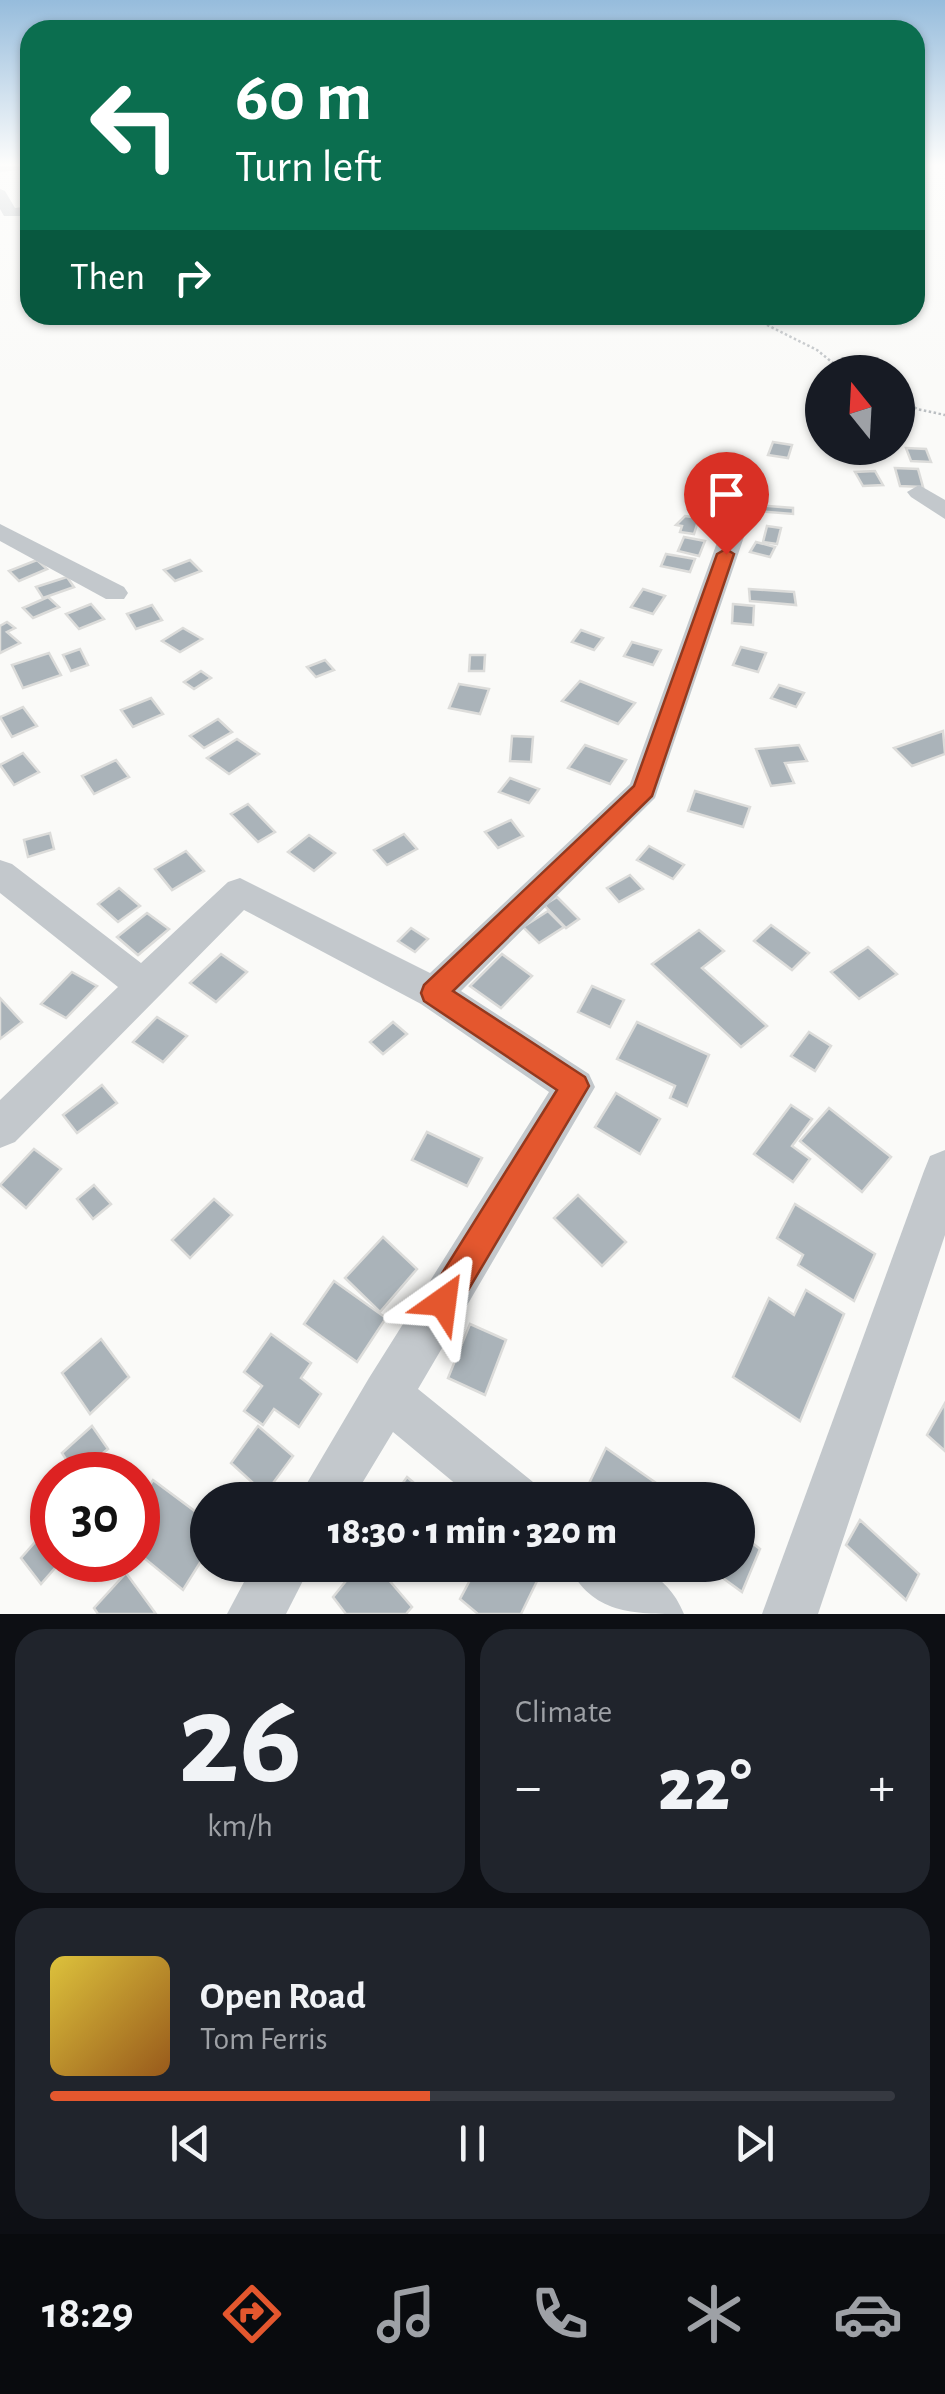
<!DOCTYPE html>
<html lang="en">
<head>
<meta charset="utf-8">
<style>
	:root { --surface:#171b24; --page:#20242c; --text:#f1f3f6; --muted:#9ea1a6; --line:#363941; --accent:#e4572e }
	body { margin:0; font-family:"Alegreya Sans",sans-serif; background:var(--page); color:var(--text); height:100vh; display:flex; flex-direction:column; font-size:38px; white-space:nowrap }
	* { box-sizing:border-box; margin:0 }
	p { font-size:32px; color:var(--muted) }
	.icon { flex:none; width:55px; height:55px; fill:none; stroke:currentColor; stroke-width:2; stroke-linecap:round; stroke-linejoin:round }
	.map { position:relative; height:1614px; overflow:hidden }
	.details { display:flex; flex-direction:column; gap:15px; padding:15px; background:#0d0f14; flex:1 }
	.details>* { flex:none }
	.hud { position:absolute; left:20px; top:20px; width:905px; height:305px; border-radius:30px; box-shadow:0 2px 8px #0004; background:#0b6e4f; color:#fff; overflow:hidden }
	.needle { width:65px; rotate:342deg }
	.buttons { position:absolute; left:805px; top:355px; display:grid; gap:20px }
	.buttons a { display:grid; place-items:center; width:110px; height:110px; border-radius:50%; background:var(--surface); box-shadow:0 2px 8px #0004; font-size:50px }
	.speed { position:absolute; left:30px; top:1452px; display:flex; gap:20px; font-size:50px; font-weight:700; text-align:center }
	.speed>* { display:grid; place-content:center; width:130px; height:130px; border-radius:50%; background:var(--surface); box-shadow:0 2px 8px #0004; line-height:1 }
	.speed .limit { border:15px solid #d22; background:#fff; color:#111 }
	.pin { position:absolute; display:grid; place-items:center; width:85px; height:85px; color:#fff; margin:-102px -42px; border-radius:50% 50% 50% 0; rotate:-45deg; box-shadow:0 0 10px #0007 }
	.pin .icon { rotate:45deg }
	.me { position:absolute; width:110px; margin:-55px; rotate:31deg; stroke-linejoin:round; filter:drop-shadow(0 0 8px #0008) }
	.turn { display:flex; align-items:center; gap:35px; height:210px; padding:0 50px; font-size:45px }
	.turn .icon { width:130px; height:130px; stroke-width:2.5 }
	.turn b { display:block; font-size:70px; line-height:85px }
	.then { display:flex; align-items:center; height:95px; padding:0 50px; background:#0003; gap:20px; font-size:38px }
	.big { font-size:75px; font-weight:800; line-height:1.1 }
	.details .tile { flex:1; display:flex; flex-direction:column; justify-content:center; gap:15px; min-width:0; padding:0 35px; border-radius:30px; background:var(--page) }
	.details .dial { align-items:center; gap:0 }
	.dial b { font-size:130px; line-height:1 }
	.song { display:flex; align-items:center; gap:30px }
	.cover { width:120px; height:120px; border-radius:15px; background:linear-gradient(135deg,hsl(50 70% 55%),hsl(30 70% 35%)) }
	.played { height:10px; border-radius:5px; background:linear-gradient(90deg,var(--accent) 45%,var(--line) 45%) }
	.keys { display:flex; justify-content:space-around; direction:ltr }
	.heat { display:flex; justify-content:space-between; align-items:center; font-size:55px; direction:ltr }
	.details .tiles { flex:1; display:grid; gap:15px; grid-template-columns:1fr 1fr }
	.tile:last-child { grid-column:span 2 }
	.trip { position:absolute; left:190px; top:1482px; width:565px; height:100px; border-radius:50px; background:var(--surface); box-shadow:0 2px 8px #0004; font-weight:800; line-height:100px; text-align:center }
	.tabs { display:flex; height:160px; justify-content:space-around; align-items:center; background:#090b0e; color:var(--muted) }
	.tabs .icon { width:70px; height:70px }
	.tabs .selected { color:var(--accent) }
	.tabs b { font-size:45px; color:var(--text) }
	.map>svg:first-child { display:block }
	.building { fill:#aab3b9; stroke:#dcdcda; stroke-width:2.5 }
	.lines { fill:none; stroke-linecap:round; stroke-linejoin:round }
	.path { stroke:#bbbfc2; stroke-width:2.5; stroke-dasharray:2.5 2.5; stroke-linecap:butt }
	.minor { fill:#c3c8cc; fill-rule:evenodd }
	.route { fill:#e4572e; stroke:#94391e; stroke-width:2.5 }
</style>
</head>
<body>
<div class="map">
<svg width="945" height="1614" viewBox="0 0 945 1614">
	<rect width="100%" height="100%" fill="#fafaf8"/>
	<g class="building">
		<polygon points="773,442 792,445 788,458 768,455"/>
		<polygon points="906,448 926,449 931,462 911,461"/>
		<polygon points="895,468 918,469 923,487 900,486"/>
		<polygon points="875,471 883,485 863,486 855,472"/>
		<polygon points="756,505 793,508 793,514 756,511"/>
		<polygon points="685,516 699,518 694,534 680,532 682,526 676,525"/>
		<polygon points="767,526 781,528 777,544 763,542"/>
		<polygon points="684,537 705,541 699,556 678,551"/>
		<polygon points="756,542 775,547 770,557 750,552"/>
		<polygon points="666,554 695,559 690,572 661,566"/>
		<polygon points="37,560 47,569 19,581 9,571"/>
		<polygon points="190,560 201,571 175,581 164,570"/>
		<polygon points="67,577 74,587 43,598 36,587"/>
		<polygon points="643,589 665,596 653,614 631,607"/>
		<polygon points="749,589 794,592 796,605 750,601"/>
		<polygon points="48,597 59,607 33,618 23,608"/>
		<polygon points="91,604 104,619 79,629 66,614"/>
		<polygon points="733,604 754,606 753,625 732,623"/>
		<polygon points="152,605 162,620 136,629 127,614"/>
		<polygon points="7,622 15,628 7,632 20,643 0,653 0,626"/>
		<polygon points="183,628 202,639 180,652 162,641"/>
		<polygon points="581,630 603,638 594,650 572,642"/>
		<polygon points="632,642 661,650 653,665 624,656"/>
		<polygon points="741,647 766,653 758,672 733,665"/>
		<polygon points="80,649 88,665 71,671 63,655"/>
		<polygon points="49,653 61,675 23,688 12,665"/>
		<polygon points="470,655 485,655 484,671 469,671"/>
		<polygon points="325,660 334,670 316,677 307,667"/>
		<polygon points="201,671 211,678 194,689 184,682"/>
		<polygon points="580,681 635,703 618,724 562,701"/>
		<polygon points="459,684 489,689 480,714 449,708"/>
		<polygon points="779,685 804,693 796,707 771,698"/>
		<polygon points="151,698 163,714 133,727 121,710"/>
		<polygon points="23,707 37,726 12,737 0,717"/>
		<polygon points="218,719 232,732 204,748 190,736"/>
		<polygon points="943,731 945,754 912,766 894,748"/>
		<polygon points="512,736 533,737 531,762 510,761"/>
		<polygon points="237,739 259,754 229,774 207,758"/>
		<polygon points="585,745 626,760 610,784 568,768"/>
		<polygon points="799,745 807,761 785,763 794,783 771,786 756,749"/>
		<polygon points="23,753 39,772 14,785 0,765"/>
		<polygon points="116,760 129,777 94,794 82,776"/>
		<polygon points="510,778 539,789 529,803 499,792"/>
		<polygon points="695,791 750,807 743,827 688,811"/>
		<polygon points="248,804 275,832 258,842 231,814"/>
		<polygon points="511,820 523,836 498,848 485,832"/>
		<polygon points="50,833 54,849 28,857 24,840"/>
		<polygon points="404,834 417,849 387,865 374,850"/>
		<polygon points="309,835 335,853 314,871 288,852"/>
		<polygon points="649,846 684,865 673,879 637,860"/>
		<polygon points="186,851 204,871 172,890 155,869"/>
		<polygon points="630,875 643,889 619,902 607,888"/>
		<polygon points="119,888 140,906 118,922 98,904"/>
		<polygon points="557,897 579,919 566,928 544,905"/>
		<polygon points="548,911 564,927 539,943 523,927"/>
		<polygon points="147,913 169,929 138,955 117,937"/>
		<polygon points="771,925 809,953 792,970 754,941"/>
		<polygon points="411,928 428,939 415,952 398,941"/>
		<polygon points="699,930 724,951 702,968 767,1026 741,1047 652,964"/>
		<polygon points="868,947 897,974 859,999 831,972"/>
		<polygon points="221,954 247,972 216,1002 190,983"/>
		<polygon points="502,954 532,976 501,1008 470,986"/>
		<polygon points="72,972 97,986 66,1018 41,1004"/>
		<polygon points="592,986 624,1000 610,1027 578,1012"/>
		<polygon points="0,998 22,1022 0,1039"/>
		<polygon points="157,1017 187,1036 163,1062 133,1042"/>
		<polygon points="393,1022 407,1034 383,1054 370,1042"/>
		<polygon points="637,1022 709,1055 687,1106 670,1098 675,1086 617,1059"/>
		<polygon points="809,1032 831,1046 815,1071 791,1056"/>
		<polygon points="102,1085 117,1103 77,1133 63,1115"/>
		<polygon points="616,1093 660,1119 640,1154 595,1127"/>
		<polygon points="791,1105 812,1119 792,1146 810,1159 793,1182 754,1154"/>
		<polygon points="829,1108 891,1157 862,1192 800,1141"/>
		<polygon points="427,1132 482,1158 467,1186 412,1160"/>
		<polygon points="34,1149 61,1169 26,1208 0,1185"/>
		<polygon points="94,1185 111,1204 93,1219 77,1199"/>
		<polygon points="578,1195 626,1242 602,1266 554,1218"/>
		<polygon points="214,1199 232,1215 190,1258 172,1240"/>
		<polygon points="795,1204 875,1254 854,1301 798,1265 803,1255 777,1238"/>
		<polygon points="383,1237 417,1269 380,1312 345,1278"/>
		<polygon points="334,1281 386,1318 357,1362 304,1324"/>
		<polygon points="806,1290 844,1314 800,1421 733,1377 769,1298 794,1315"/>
		<polygon points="470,1324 506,1340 485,1395 448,1378"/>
		<polygon points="271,1334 311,1363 301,1378 321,1394 299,1427 274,1409 263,1425 244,1411 262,1386 244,1372"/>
		<polygon points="101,1339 129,1377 90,1414 62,1373"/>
		<polygon points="945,1403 945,1451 927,1435"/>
		<polygon points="92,1426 108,1449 76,1475 62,1453"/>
		<polygon points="258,1426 293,1456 265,1494 231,1463"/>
		<polygon points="606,1448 656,1483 648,1500 582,1498"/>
		<polygon points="407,1477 433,1499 432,1500 391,1500"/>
		<polygon points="153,1480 208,1521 208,1550 183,1590 138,1553 138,1504"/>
		<polygon points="738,1507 747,1514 739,1533 760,1549 742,1592 705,1565 738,1565"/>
		<polygon points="860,1520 919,1574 906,1600 846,1545"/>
		<polygon points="52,1523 52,1560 62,1560 41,1584 21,1558"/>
		<polygon points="359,1565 376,1565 412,1607 406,1614 346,1614 333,1597"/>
		<polygon points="478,1565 522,1565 539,1577 521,1614 478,1614 460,1599"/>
		<polygon points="126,1573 156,1614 98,1614 94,1608"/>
	</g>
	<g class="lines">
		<g class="path">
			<polyline points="767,325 817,350 844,372"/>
			<polyline points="898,396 917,409 945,415"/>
		</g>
		<g class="minor">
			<polygon points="0,166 30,166 30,169 0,172"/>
			<polygon points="0,189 5,191 15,208 30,206 30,216 4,216 0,209"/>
			<polygon points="749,480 761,487 655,798 461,991 589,1074 595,1087 418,1389 533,1482 541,1500 475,1500 393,1432 352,1500 297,1500 369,1378 549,1092 421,1004 244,910 15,1142 0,1148 0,1100 118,987 0,893 0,860 12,864 141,963 228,882 240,878 430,973 630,784 737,487"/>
			<polygon points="919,485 945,500 945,519 911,497 907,492"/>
			<polygon points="0,524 124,587 128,593 124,599 106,599 0,541"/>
			<polygon points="945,1150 945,1235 818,1614 762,1614 924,1171 930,1156"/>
			<polygon points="253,1565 311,1565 286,1614 227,1614"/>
			<path d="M568 1565C619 1565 661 1559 684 1614 632 1614 592 1614 568 1565Z"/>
		</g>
	</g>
	<linearGradient id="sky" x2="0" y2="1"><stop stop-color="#96bcdc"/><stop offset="0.42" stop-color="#fdfdfc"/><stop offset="1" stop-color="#fdfdfc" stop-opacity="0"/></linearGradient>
	<rect width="945" height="392" fill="url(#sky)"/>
	<polygon class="route" points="726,549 734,554 652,796 453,991 585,1077 589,1086 454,1314 443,1319 431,1314 427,1302 431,1291 557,1090 424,1001 421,993 424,985 634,786 717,554"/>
</svg>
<div class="buttons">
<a><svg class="needle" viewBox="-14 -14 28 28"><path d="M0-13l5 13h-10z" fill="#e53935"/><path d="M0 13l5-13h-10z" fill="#9ea1a6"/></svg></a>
</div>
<div class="speed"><div class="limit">30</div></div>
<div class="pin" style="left:726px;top:554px;background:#d93025"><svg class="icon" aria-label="arrive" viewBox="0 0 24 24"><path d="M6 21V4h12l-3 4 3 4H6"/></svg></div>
<svg class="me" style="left:443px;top:1302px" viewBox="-20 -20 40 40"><path d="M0-17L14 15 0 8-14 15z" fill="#e4572e" stroke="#fff" stroke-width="4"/></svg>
<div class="trip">18:30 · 1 min · 320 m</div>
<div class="hud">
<div class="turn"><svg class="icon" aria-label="left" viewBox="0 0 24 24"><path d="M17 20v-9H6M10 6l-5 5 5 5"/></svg><div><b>60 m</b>Turn left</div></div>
<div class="then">Then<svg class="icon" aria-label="right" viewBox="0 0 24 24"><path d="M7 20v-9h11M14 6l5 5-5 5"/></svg></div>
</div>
</div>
<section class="details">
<div class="tiles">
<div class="tile dial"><b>26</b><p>km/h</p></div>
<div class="tile"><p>Climate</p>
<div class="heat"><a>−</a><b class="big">22°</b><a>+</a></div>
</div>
<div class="tile">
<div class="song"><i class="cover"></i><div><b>Open Road</b><p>Tom Ferris</p></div></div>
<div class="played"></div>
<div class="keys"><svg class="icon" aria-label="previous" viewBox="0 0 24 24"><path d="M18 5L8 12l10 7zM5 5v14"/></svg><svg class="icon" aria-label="pause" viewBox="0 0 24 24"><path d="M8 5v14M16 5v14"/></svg><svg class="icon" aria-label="next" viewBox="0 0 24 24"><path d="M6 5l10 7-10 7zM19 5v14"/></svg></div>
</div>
</div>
</section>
<nav class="tabs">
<b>18:29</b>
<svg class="icon selected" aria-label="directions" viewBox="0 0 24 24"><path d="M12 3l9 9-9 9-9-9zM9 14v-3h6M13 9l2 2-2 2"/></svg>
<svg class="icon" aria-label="music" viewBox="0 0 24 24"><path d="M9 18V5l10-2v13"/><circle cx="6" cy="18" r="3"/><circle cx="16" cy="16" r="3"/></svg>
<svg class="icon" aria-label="phone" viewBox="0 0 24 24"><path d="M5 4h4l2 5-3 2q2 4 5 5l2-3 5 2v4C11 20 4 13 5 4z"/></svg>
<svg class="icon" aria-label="climate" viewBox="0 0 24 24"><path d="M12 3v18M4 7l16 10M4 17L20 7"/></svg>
<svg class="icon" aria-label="car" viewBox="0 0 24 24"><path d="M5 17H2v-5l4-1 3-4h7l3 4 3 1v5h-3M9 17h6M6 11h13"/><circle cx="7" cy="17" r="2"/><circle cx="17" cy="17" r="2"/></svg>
</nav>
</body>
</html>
